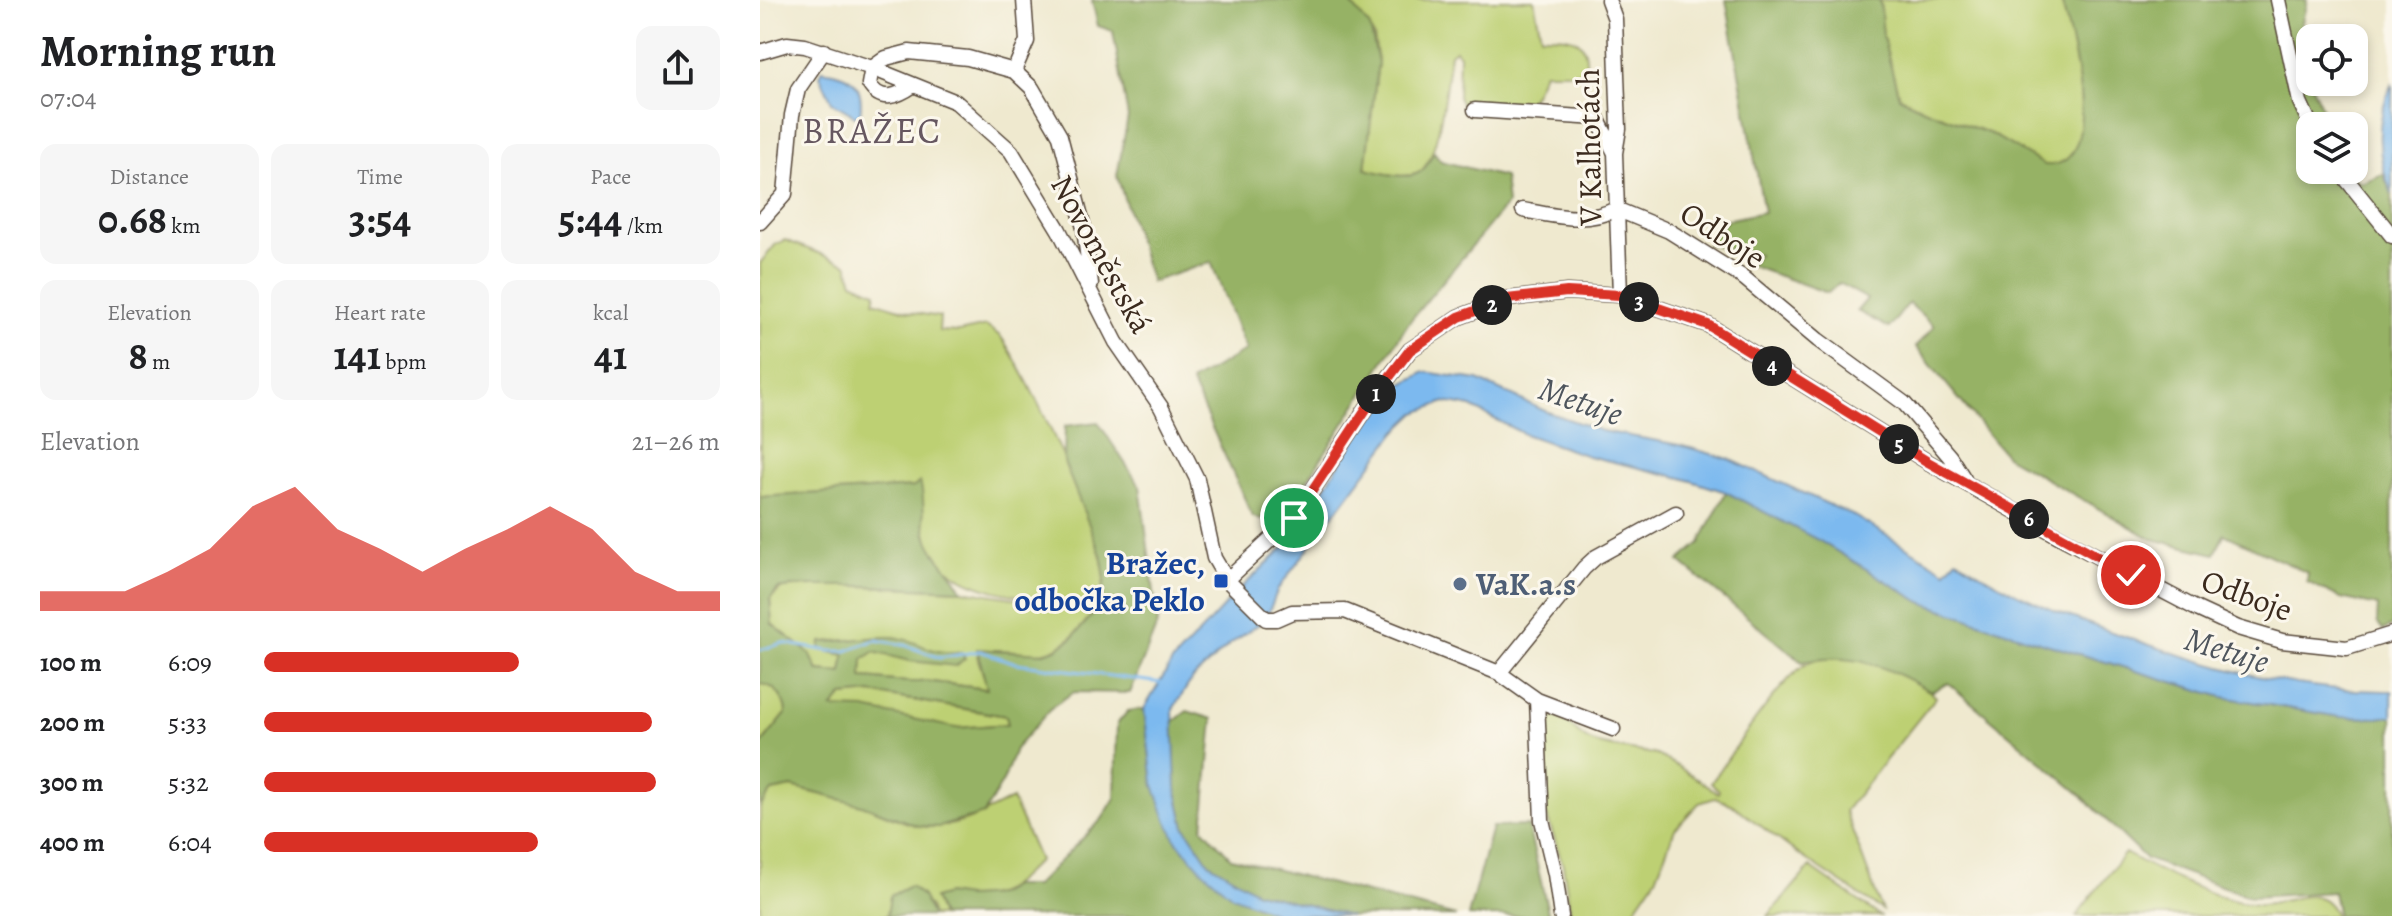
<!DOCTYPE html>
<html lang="en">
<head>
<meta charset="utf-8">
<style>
	:root { --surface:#fff; --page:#f6f6f6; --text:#202124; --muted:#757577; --accent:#d93025 }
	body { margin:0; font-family:Alegreya,serif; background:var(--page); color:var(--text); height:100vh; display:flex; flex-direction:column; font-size:30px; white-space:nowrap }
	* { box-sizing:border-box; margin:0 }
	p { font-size:26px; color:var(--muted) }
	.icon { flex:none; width:44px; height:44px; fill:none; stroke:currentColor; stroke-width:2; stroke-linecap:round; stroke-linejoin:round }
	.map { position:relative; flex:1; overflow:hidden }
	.sheet { display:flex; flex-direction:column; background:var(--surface); width:760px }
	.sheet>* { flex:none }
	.fabs { position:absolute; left:1536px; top:24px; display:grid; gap:16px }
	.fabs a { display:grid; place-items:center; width:72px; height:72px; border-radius:16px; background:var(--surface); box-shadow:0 4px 12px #0003; font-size:40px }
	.pin { position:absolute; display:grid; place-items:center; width:68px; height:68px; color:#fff; margin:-34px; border:4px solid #fff; border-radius:50%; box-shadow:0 2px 8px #0007 }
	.km { position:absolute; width:40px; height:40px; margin:-20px; border-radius:50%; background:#222; color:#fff; font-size:22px; line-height:40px; text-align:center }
	.round { display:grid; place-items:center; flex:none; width:84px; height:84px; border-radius:16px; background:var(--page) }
	.headline { display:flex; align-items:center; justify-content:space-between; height:136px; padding:0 40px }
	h1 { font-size:44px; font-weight:600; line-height:60px }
	.stats { display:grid; grid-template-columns:repeat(3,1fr); gap:12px; height:136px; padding:8px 40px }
	.stats div { display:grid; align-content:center; border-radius:16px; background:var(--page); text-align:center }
	.stats b { font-size:40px; font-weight:600 }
	.stats small { font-size:22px; font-weight:400 }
	.stats p { font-size:22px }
	.chart { height:224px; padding:16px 40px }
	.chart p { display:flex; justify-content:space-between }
	.chart svg { width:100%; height:144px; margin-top:8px; fill:var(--accent); opacity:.7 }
	ul { padding:0 40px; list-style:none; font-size:26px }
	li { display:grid; grid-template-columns:128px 96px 1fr; align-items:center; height:60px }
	li i { height:20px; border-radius:10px; background:var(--accent) }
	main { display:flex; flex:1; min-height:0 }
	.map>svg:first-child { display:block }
	.green { fill:#bdd073; stroke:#7c7d48; stroke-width:2 }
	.forest { fill:#96b265; stroke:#686e42; stroke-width:2; fill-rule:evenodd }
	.water { fill:#7cb9ef; stroke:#5c7286; stroke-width:2 }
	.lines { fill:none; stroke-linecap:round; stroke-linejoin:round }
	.stream { stroke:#7cb9ef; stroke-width:3 }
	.minor-casing { stroke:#564739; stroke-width:17 }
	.minor { stroke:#fff; stroke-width:14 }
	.route-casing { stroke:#fff; stroke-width:16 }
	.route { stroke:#d93025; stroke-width:10 }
	.transit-dot { fill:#1a4fb4; stroke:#fbf7ec; stroke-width:3 }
	.service-dot { fill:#5c6f8a; stroke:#fbf7ec; stroke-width:3 }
	.labels { text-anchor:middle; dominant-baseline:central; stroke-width:6; stroke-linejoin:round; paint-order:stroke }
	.street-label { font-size:32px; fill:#3b2a1e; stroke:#fbf7ec }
	.transit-label { font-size:32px; font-weight:bold; fill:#164399; stroke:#fbf7ec; text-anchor:end }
	.service-label { font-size:32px; font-weight:bold; fill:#4e5e75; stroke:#fbf7ec; text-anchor:start }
	.water-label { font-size:34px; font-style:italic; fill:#4e555d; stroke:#fbf7ec }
	.quarter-label { font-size:36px; letter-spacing:2px; fill:#665760; stroke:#fbf7ec }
</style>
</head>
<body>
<main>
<section class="sheet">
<div class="headline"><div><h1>Morning run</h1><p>07:04</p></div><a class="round"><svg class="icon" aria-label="share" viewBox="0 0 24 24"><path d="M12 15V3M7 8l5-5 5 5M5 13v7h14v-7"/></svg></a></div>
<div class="stats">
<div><p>Distance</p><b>0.68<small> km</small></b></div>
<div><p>Time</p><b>3:54</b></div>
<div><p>Pace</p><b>5:44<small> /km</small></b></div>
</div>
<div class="stats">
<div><p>Elevation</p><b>8<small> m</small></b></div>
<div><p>Heart rate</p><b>141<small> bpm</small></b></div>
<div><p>kcal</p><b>41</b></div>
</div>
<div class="chart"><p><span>Elevation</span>21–26 m</p>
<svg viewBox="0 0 160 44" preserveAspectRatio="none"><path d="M0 44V38L10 38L20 38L30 32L40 25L50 12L60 6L70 19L80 25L90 32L100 25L110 19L120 12L130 19L140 32L150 38L160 38V44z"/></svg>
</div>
<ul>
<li><b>100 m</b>6:09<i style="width:56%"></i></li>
<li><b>200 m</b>5:33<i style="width:85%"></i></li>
<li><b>300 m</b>5:32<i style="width:86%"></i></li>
<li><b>400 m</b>6:04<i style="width:60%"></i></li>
</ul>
</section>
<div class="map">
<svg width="1632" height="916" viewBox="0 0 1632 916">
	<rect width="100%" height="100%" fill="#fbf7ec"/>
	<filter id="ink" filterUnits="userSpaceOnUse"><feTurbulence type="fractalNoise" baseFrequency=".0125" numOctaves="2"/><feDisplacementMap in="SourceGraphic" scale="16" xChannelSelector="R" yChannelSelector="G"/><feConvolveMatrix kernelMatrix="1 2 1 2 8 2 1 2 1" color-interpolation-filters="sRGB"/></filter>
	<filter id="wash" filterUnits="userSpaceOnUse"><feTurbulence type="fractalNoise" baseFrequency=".006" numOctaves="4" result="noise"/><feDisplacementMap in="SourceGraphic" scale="32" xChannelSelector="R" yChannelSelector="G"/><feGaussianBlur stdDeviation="1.8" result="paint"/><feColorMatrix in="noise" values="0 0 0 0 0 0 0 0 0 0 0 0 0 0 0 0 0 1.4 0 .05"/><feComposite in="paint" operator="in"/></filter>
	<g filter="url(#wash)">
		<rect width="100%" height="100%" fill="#efe9cf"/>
		<!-- green -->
		<path class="green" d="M588 0H774L781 36C803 36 828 34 826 64L820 72H784L774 94 761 110 703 107 698 97 699 55 695 50 690 54C686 78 680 166 656 174 641 179 620 172 605 170L618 62 614 36Z
			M1120 0H1301C1309 32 1350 169 1285 165L1231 134 1166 110 1139 97 1123 37Z
			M25 240 87 264 93 282 116 292 114 301 150 312 180 317 179 331 199 332 226 326 240 336C265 367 345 539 344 575 344 589 339 600 326 603 279 599 196 596 172 550 162 530 163 504 160 482L154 487 0 497V263L16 244Z
			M69 585 202 590 335 611C322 625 311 643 292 650 267 660 243 641 217 656L228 689 165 681C154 685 118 678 101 678L103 659 114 652 150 661 201 652 186 654 134 637 61 642V650L85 654 82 673 58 671 50 654 12 624 10 599 22 588Z
			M1077 656C1110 661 1152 671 1176 697L1085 811 1122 910 1041 856 971 804 955 798 939 803 915 829 896 878 870 916H811L803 865 784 807 785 735 791 716C811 718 815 736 832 742 852 749 873 749 893 754 909 758 942 783 958 793L959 790 951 783C975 749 1006 700 1036 672 1047 661 1062 658 1077 656Z
			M0 684C15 684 26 700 26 714L0 746Z
			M111 693 246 716 248 724 196 728 71 709 83 696Z
			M32 787C54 793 77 798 99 804 125 812 148 828 176 827 203 825 229 811 252 799L279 860C255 884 243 899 207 897 194 896 186 894 174 898L181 916H172L169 906H130L127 916H0V807L12 791Z
			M1365 853C1397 871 1463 903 1499 905 1525 906 1561 878 1576 916H1316Z
			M1050 867 1120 916H1008Z"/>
		<!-- forest -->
		<path class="forest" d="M332 0H588L610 27 618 62 605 169C620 172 645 180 658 173 666 170 669 159 674 152L681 161 744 177 747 204 649 322 527 512 500 519 493 517 431 382 486 350 451 262 391 282 357 176 368 117 353 31 338 26Z
			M966 0H1120L1123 37 1139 97 1166 110 1231 134 1285 165C1350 169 1309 31 1301 0H1547L1541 27 1550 82 1570 126H1550V170H1588L1591 177 1601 183 1623 174 1632 194V626L1623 630 1617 622 1618 606 1581 598 1547 582 1548 573 1464 534 1455 554 1392 539 1246 456 1156 347 1174 326 1149 303 1129 328 1097 311 1107 299 1079 283 1068 293 991 266 998 254 947 244 966 220 1004 212Z
			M338 422 380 486 398 622 370 693 314 692 293 706 255 749 244 779 224 814 178 827 158 826 102 805 32 787 12 791 0 807V746L26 714C26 700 15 684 0 684V497L154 487 160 482C166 500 161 519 167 538 175 559 192 570 202 590L107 586H38L18 589 10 599 12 624 50 654 58 671 82 673 85 655 60 650 61 642C84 642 109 636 132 637 159 639 169 656 201 652L205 658 196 666 150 661 114 652 103 659 102 678C117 678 155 685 165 681L227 689 217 649 284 653 296 649 311 639 335 612 343 593 345 577 341 555 304 462 305 426ZM111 693 246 716 248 724 196 728 105 709 72 708 83 696Z
			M966 492 1053 537 1161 602 1269 639 1463 697 1580 717 1617 718 1632 716V916H1578L1573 892 1491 897 1386 859 1319 793 1188 683 1171 692C1127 666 1094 652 1042 662L919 561 940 543Z
			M384 709 393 783 417 842 518 914 528 916H181L174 898 187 894 206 897 237 895 253 886H275L342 819 355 798 357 724 368 711Z
			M427 711 453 719 443 828 471 858 696 916H590L497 892 449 863 425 827 416 789 413 722Z
			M768 826 789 916H708L732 827Z
			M150 886 162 896 172 916H127L130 896Z"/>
		<!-- water -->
		<path class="water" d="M62 70C91 74 105 83 100 115L95 116 72 102 60 76Z
			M1632 83V194C1616 158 1615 119 1632 83Z
			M665 372 718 380 785 411 842 431 920 445 969 459 1094 516 1186 571 1197 559C1252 596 1312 619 1375 640 1462 670 1539 692 1632 691V716L1617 718 1580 717 1463 697 1269 639 1161 602 1060 541 966 492 922 478 828 456 764 434 711 407 685 402 656 413 636 432 518 589 506 619 469 645 432 679 413 709 416 788 425 827 449 863 497 892 590 916 518 914 472 896 443 871 417 842 406 819 393 783 384 709 412 662 481 588 533 539 612 411 639 386Z"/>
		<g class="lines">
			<!-- stream -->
			<path class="stream" d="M0 650 23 643 69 651H86L116 640 145 645 180 658 220 651 256 663 402 683"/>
		</g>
	</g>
	<g filter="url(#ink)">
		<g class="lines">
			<!-- minor casing -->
			<g class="minor-casing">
				<path id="minor" d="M848 0 855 19 859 129 855 153 860 295
					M1518 0 1540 102 1551 126
					M0 52 27 44 45 46 112 68 196 102 251 151 299 230 356 342 401 407 437 479 454 558 467 580 506 619H516L532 612 585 611 739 673 777 700 782 820 795 874 801 916
					M112 68 126 58 149 52 208 58 254 71 272 88 300 136 324 228 331 284
					M112 68 109 84C121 104 138 96 154 85
					M254 71 267 41 264 0
					M715 110 837 118 855 153
					M1579 170 1632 236
					M763 210C795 216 826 224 856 209L909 231 984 278 1058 340 1144 403 1190 457 1204 479
					M0 222 25 194 32 115 38 89 64 51
					M467 580 534 518 614 397 650 350 699 317 747 299 807 292 860 295 948 325 1168 462 1306 540 1437 609 1478 628 1522 641 1587 648 1632 634
					M739 673 824 568 836 557 916 513
					M777 700 853 729"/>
			</g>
			<!-- minor -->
			<use href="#minor" class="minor"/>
		</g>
	</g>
	<g class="lines" filter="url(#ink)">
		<!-- route casing -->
		<g class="route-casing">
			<path id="route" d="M534 518 614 397 650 350 699 317 747 299 807 292 860 295 948 325 1168 462 1371 575"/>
		</g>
		<!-- route -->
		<use href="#route" class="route"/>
	</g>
	<!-- markers -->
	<rect class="transit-dot" x="453" y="573" width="16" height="16" rx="4"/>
	<circle class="service-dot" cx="700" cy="584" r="8"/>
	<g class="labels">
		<!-- street labels -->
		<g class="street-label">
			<text transform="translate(829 147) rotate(-91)">V Kalhotách</text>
			<text transform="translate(963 235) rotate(33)">Odboje</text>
			<text transform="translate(342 254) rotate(61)">Novoměstská</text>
			<text transform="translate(1487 595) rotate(20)">Odboje</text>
		</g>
		<!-- transit labels -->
		<g class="transit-label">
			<text x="445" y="563">Bražec,<tspan x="445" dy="37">odbočka Peklo</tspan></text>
		</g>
		<!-- service labels -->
		<g class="service-label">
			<text x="716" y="584">VaK.a.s</text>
		</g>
		<!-- water labels -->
		<g class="water-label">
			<text transform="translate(821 401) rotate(19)">Metuje</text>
			<text transform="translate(1467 650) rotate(17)">Metuje</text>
		</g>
		<!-- quarter labels -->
		<g class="quarter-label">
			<text x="112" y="130">BRAŽEC</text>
		</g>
	</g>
</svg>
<div class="fabs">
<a><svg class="icon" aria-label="locate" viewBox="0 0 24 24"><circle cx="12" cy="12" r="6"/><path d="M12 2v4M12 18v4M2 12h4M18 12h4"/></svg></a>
<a><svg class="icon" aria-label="layers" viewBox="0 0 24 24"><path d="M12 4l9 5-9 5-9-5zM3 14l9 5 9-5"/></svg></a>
</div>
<div class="pin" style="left:534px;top:518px;background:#1e9e55"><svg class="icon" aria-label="arrive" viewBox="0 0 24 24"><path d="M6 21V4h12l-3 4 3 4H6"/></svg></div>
<div class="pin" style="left:1371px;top:575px;background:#d93025"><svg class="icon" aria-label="check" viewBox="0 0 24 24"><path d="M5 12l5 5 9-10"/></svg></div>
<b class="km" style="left:616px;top:394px">1</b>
<b class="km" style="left:732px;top:305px">2</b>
<b class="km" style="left:879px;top:302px">3</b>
<b class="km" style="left:1012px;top:366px">4</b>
<b class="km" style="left:1139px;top:444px">5</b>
<b class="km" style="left:1269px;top:519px">6</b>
</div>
</main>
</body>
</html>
